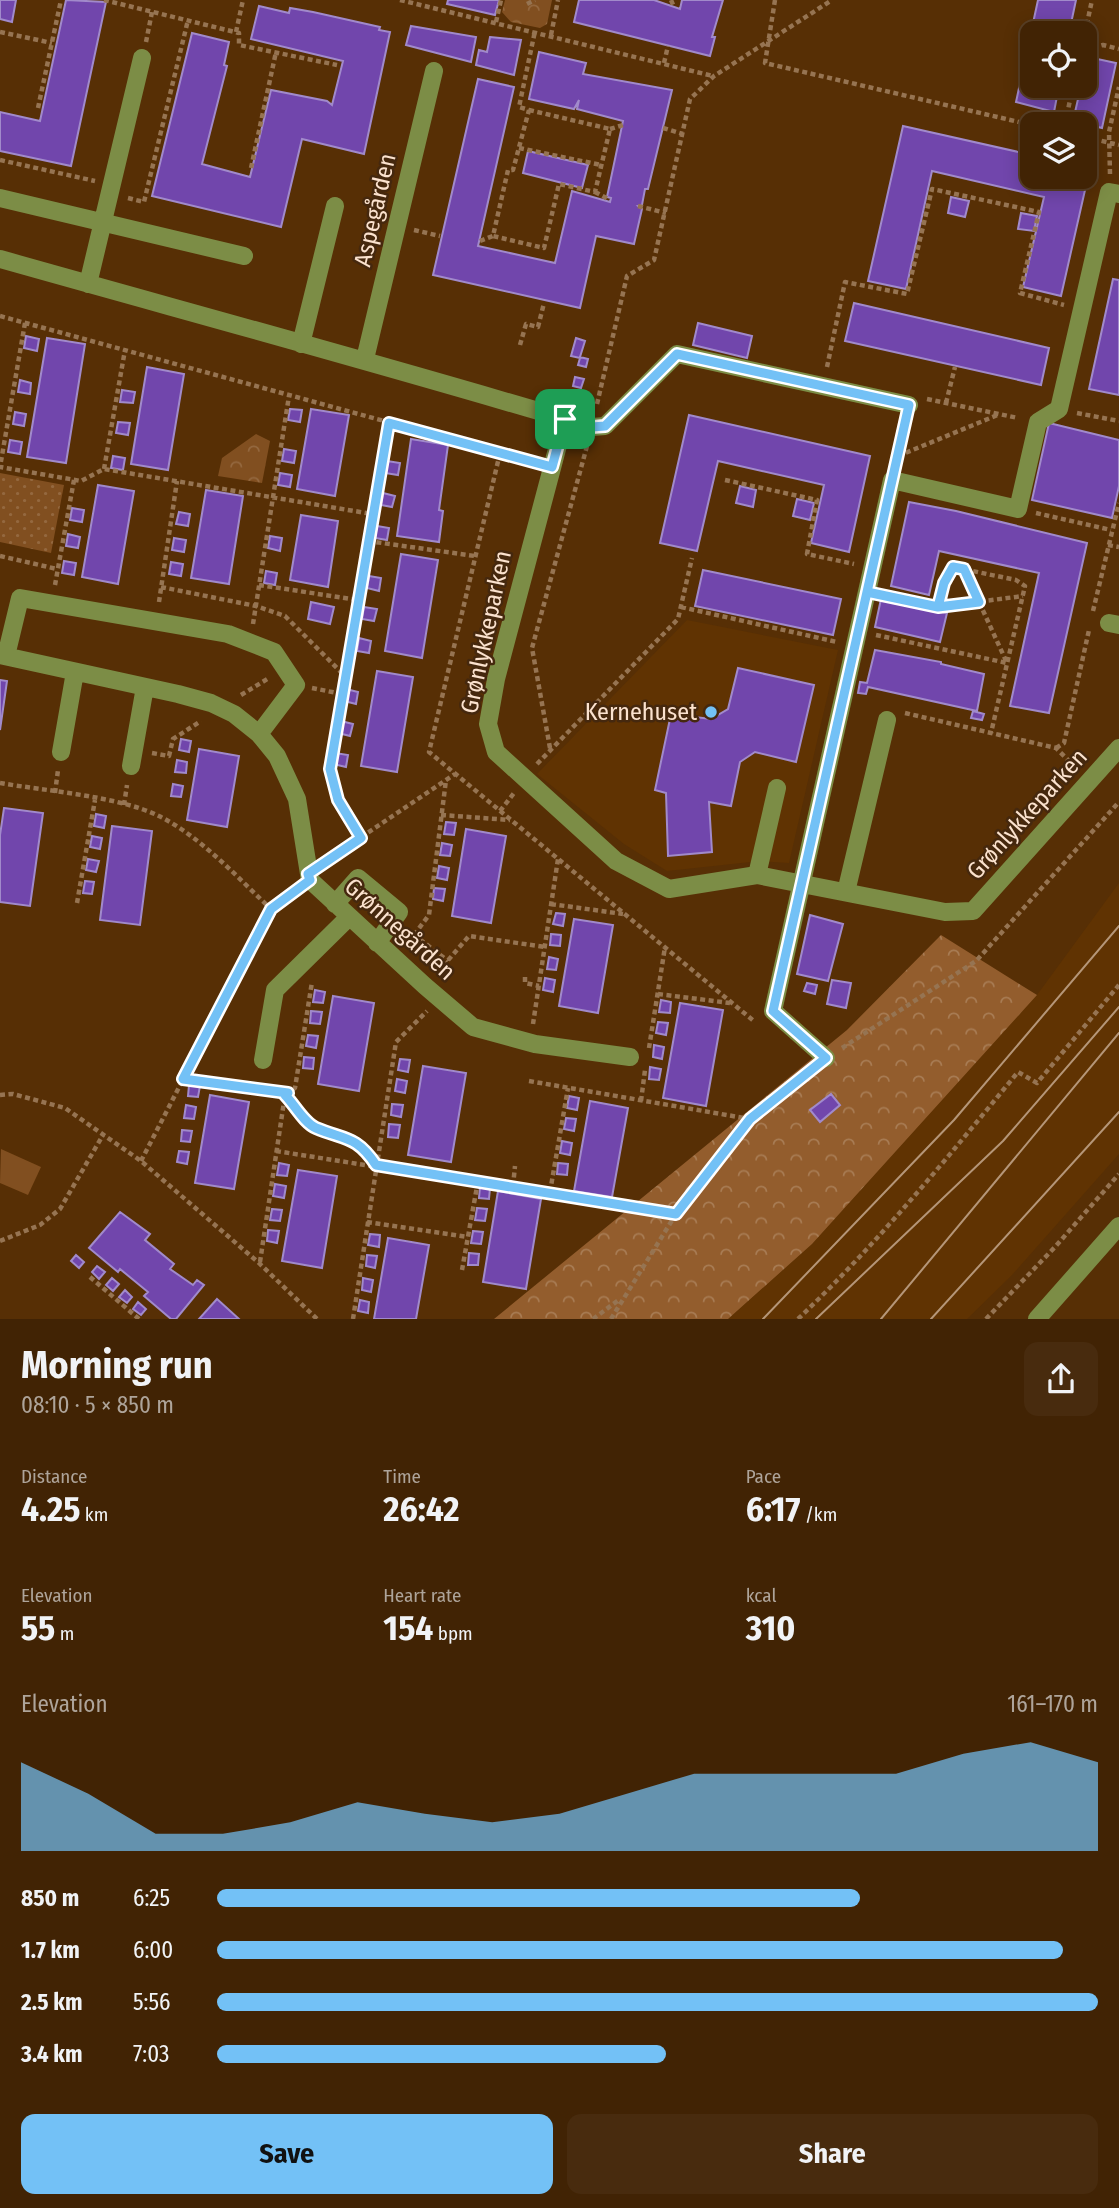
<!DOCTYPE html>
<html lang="en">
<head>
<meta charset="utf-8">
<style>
	:root { --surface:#412304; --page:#482b0e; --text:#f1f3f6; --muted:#aea49a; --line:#5a4026; --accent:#73c1f6 }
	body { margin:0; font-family:"Fira Sans Condensed",sans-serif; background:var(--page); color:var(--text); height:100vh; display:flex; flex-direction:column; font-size:26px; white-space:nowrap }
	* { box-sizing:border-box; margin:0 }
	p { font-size:23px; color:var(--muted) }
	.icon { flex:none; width:38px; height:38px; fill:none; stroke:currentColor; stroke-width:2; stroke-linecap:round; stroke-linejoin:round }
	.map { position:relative; height:1319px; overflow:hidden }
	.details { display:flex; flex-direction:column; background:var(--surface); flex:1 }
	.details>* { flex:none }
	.fabs { position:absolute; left:1020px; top:21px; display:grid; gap:14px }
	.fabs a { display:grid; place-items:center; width:77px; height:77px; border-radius:14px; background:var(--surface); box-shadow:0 4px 18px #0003,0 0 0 2px var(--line); font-size:35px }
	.pin { position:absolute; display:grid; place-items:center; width:60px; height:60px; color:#fff; margin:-30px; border-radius:14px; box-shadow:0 4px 10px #0006 }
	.round { display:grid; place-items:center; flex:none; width:74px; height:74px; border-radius:14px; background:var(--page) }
	.headline { display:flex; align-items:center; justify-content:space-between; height:119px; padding:0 21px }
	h1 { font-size:38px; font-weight:700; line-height:52px }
	.stats { display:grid; grid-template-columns:repeat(3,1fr); gap:10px; height:119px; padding:7px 21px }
	.stats div { display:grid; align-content:center }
	.stats b { font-size:35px; font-weight:700 }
	.stats small { font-size:19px; font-weight:400 }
	.stats p { font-size:19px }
	.chart { height:196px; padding:14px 21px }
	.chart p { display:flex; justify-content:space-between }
	.chart svg { width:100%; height:126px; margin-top:7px; fill:var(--accent); opacity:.7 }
	.cta { display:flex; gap:14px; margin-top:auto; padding:14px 21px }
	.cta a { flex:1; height:80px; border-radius:14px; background:var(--accent); color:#111; font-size:28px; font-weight:700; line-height:80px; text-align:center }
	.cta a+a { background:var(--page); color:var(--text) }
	ul { padding:0 21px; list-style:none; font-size:23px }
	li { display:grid; grid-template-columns:112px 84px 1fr; align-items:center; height:52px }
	li i { height:18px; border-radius:9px; background:var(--accent) }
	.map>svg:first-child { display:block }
	.built { fill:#603302 }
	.grass { fill:url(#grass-dots) }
	.forest { fill:url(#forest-crowns) }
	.park { fill:url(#park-crowns) }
	.pitch { fill:#814f20 }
	.building { fill:#7146ac; stroke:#a18acb; stroke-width:2 }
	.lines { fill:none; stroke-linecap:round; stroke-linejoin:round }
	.path { stroke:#967452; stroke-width:4.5; stroke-dasharray:5 3.5; stroke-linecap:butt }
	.minor { stroke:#7c8d46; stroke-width:18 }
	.tram { stroke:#b59678; stroke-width:2 }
	.route-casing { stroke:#fff; stroke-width:14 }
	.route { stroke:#73c1f6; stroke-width:9 }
	.poi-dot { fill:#73c1f6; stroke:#45280e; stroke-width:2.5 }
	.labels { text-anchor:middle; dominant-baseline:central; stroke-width:5; stroke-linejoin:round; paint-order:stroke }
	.street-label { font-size:24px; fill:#fbe2ce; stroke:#45280e }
	.poi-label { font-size:24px; fill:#fbe2ce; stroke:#45280e; text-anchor:end }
</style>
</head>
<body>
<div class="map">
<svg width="1119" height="1319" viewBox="0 0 1119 1319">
	<defs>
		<pattern id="grass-dots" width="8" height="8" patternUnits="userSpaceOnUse" patternTransform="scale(1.75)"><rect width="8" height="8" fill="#814f20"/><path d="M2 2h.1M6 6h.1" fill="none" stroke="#94683f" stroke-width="1.8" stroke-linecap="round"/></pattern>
		<pattern id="forest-crowns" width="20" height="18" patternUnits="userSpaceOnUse" patternTransform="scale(1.75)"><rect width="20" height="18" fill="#935d2d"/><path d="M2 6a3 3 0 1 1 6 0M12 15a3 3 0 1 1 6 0" fill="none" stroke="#a87c54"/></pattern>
		<pattern id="park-crowns" width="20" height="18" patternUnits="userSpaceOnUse" patternTransform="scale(1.75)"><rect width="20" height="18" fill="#814f20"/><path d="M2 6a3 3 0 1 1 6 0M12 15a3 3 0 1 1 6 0" fill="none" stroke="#94683f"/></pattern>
	</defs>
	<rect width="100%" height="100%" fill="#572f05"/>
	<!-- built -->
	<path class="built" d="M687 620 838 650 789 863 760 861 667 871 624 844 537 774Z
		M1119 883V1154L1012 1275 967 1319H728L812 1244 1037 995Z"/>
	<!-- grass -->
	<path class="grass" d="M0 473 64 485 51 553 0 542Z"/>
	<!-- forest -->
	<path class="forest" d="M941 935 1037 995 812 1244 728 1319H494L847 1030Z"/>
	<!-- park -->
	<path class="park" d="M505 0H552L547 24 540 28 511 22 502 12Z
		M256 434 270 441 262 483 218 476 222 458Z"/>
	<!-- pitch -->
	<path class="pitch" d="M1 1149 41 1167 28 1195 0 1183Z"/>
	<!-- building -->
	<path class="building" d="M0 0H16L12 22 0 19Z
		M66 0 106 2 71 166 0 151V112L40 121Z
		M448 0H499L495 15 447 4Z
		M579 0H654L680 9 682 0H723L712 37H715L710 56 574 22Z
		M1038 0H1076L1069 33H1032V86H1059L1054 112 1016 102Z
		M259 6 289 13 290 8 313 12 380 27 379 30 390 32 364 154 302 139 281 227 152 196 192 33 229 42 224 65 227 66 202 164 250 177 271 90 327 101 332 105 343 61 251 39Z
		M411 26 476 37 471 62 406 45Z
		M490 37 521 40 514 75 476 65 479 50 487 52Z
		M539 52 586 63 583 74 672 90 648 189H645L642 205 638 206 642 209 634 244 596 236 580 308 433 275 478 79 514 87 478 246 555 263 572 191 610 202 611 198 607 197 623 121 577 109 579 100 574 109 529 99Z
		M1088 57 1116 63 1102 128 1073 121 1081 86H1085Z
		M903 126 1032 155V177H1085V167L1090 168 1061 296 1023 287 1044 197 932 171 906 289 868 281Z
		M528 151 588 165 582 188 523 173Z
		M951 197 969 201 965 217 948 213Z
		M1021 213 1037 216 1034 231 1018 229Z
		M1113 279 1119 280V395L1089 389Z
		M854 303 1049 348 1041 385 845 341Z
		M698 323 752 336 747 358 693 345Z
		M26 336 39 339 37 351 24 348Z
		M47 338 85 344 66 463 27 457Z
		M576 338 585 341 580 357 588 359 586 367 578 365 580 358 571 356Z
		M147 367 184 374 168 470 131 464Z
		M575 377 584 379 581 388 573 386Z
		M20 380 31 383 30 394 18 392Z
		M122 390 135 392 133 403 120 402Z
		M290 409 302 410 300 422 288 420Z
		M311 409 349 415 335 496 297 489Z
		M15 412 26 414 24 426 13 424Z
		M689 415 870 456 849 552 811 543 824 485 718 461 697 551 660 543Z
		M118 422 130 423 128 435 116 433Z
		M1049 423 1119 440V486L1112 518 1032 500Z
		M411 439 448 445 439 510 443 511 439 542 397 536Z
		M10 440 22 442 20 454 8 452Z
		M284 449 296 451 294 463 282 461Z
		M113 456 125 458 123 470 111 468Z
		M387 461 400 463 398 475 385 473Z
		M280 473 292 475 290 487 278 485Z
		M98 485 134 491 118 584 82 577Z
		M740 486 756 490 753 507 736 503Z
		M206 490 243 496 229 584 191 578Z
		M383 493 395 496 392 507 381 505Z
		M797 499 814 503 810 520 793 516Z
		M909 502 956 511 1087 543 1049 713 1010 706 1039 573 939 551 929 595 891 586Z
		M72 508 84 510 82 522 70 520Z
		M179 512 190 514 188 526 176 524Z
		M301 515 338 521 328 587 290 580Z
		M377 526 389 528 387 540 375 538Z
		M68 534 80 537 78 548 66 546Z
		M270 536 282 538 280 551 268 548Z
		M174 538 186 540 184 552 172 550Z
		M401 554 438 560 422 658 385 651Z
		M64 561 76 563 74 575 62 573Z
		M171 562 183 564 181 576 169 574Z
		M703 570 841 599 833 635 695 606Z
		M266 571 277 573 275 585 264 583Z
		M369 576 381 578 379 591 367 588Z
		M881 599 947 613 940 642 875 627Z
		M311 602 334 607 330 624 308 619Z
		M364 607 377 609 374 621 362 619Z
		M359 638 371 641 369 653 357 651Z
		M875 650 941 662V664L984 674 977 711 868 687 866 694 858 693 860 682 867 683Z
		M738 668 814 685 796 762 755 752 740 762 731 806 709 802 712 852 668 856 666 793 655 790 671 714 711 719 728 709Z
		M377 671 413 677 397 772 361 766Z
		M0 680 7 681 0 730Z
		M346 689 358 692 356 704 344 701Z
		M973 711 984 714 982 720 971 718Z
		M341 721 353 724 350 736 338 733Z
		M181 739 191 741 189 752 179 750Z
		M199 749 239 756 227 827 187 820Z
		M335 753 348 755 346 767 333 764Z
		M177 760 187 762 186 773 175 772Z
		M173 784 183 786 181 797 171 796Z
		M4 808 43 813 30 906 0 902V835Z
		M96 814 106 816 104 828 94 826Z
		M446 822 456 823 454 835 444 834Z
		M112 826 152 831 140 925 100 920Z
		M466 829 506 836 491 923 452 916Z
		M92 836 102 838 100 849 90 847Z
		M442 843 452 845 450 856 440 855Z
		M88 859 99 861 96 872 86 870Z
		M439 866 449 868 447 880 437 878Z
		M85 881 94 882 92 894 83 893Z
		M434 888 445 889 443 901 433 899Z
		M556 913 565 914 563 926 553 924Z
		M810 915 843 924 828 981 797 974Z
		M574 919 613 925 598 1013 559 1006Z
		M551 934 561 935 560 946 550 945Z
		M549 957 558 959 556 970 547 969Z
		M545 978 555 980 553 992 543 990Z
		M832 980 851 983 846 1008 827 1004Z
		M807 983 817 985 815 994 804 991Z
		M315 990 325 992 323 1003 313 1002Z
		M333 996 374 1003 359 1091 318 1084Z
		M661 1000 671 1002 670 1013 659 1012Z
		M680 1003 723 1010 706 1106 663 1098Z
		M311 1011 322 1012 320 1024 310 1023Z
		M658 1022 668 1023 666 1035 656 1033Z
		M308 1035 318 1036 316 1048 306 1046Z
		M654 1045 664 1047 662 1059 653 1057Z
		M304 1057 314 1058 313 1069 303 1068Z
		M400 1059 410 1060 408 1072 398 1070Z
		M423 1066 466 1073 451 1162 408 1155Z
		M650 1067 661 1069 659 1080 649 1079Z
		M397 1079 407 1081 405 1093 395 1091Z
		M189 1085 200 1086 198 1097 188 1096Z
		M831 1094 840 1105 820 1122 810 1110Z
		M210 1095 249 1102 234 1189 195 1183Z
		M569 1096 579 1098 577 1110 567 1108Z
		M590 1101 628 1108 612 1197 574 1191Z
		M392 1104 403 1105 401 1117 391 1115Z
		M186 1105 196 1107 194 1119 184 1118Z
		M566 1118 576 1119 574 1131 564 1129Z
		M389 1124 400 1125 398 1138 388 1137Z
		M182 1130 192 1131 190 1142 181 1141Z
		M562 1141 572 1143 570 1155 560 1153Z
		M179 1151 189 1152 187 1164 177 1162Z
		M279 1163 289 1165 287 1176 277 1175Z
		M558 1163 568 1164 567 1175 557 1174Z
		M298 1170 337 1176 322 1268 282 1261Z
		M275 1184 286 1186 284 1198 273 1196Z
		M480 1187 490 1188 489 1199 479 1198Z
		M498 1191 541 1199 526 1289 483 1282Z
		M477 1208 487 1209 485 1221 475 1220Z
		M272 1209 282 1210 280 1221 270 1220Z
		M120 1212 150 1234 145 1240 174 1264 170 1269 193 1285 197 1280 204 1285 176 1319H171L144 1296 148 1292 120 1269 118 1272 89 1248Z
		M268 1230 279 1231 277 1243 267 1241Z
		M473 1231 483 1232 481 1244 471 1243Z
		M370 1234 380 1235 379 1247 368 1245Z
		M388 1238 429 1245 416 1319H374Z
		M469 1253 479 1254 478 1265H468Z
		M76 1255 84 1262 79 1268 71 1261Z
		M367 1255 377 1256 375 1268 366 1266Z
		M97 1266 105 1272 99 1279 92 1272Z
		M112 1278 119 1284 113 1291 106 1285Z
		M363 1278 373 1280 371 1292 362 1290Z
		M125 1290 132 1297 127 1303 119 1297Z
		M217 1299 239 1319H199Z
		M360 1300 369 1302 368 1313 358 1311Z
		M138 1302 146 1309 141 1315 133 1309Z"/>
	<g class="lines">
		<!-- path -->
		<path class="path" d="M104 0 239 33V45L337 65
			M400 0 713 76
			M671 0 674 7
			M775 0 765 63 1032 125
			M527 4 535 0
			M496 22 501 0
			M0 32 52 43
			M236 32 243 0
			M1085 33 1092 0
			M551 35 558 0
			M146 42 152 12
			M1085 50 1103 45 1119 49
			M664 63 668 46
			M38 108 61 0
			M529 110 610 129 595 192 559 184 544 248 493 236 508 170H513L529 110 519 107 535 31
			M1065 124 1073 86
			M663 128 683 134
			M610 129 623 125
			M1085 137 1119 145
			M519 148 601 165
			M0 160 95 181
			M251 168 276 52
			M1110 174 1109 132 1119 87
			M595 192 610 200
			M128 198 144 202 188 20
			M638 206 666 213
			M414 230 440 236
			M480 241 493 236
			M0 316 534 462
			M25 323 0 467 81 481 104 469 372 514
			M520 345 526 324 538 327 544 303
			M827 367 845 282 907 294 932 189 1039 212 1020 293 1064 305
			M927 399 1018 418
			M946 403 955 367
			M597 404 627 276 654 260 690 99 714 76 832 0
			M1077 413 1119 421
			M500 453 429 752 755 1022
			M898 456 1000 414
			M896 462 905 423
			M104 469 125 350
			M725 480 817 500 807 554 854 564
			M1036 513 1111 530
			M368 541 475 556
			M1108 545 1119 547
			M0 556 57 569
			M55 585 74 480
			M259 585 358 600
			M161 587 256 606 285 616 345 676
			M884 595 938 607 944 583 953 567 1016 580 1025 586 991 733
			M159 602 177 481
			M681 607 837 642
			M938 607 1023 596
			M1093 611 1119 503
			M253 624 289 396
			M876 635 1007 663 964 569
			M312 688 342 694
			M241 695 269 678
			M905 713 1056 748 1076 768
			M550 748 532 648 587 446
			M1056 748 1064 743 1089 630
			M152 753 169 756 173 739 201 721
			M537 764 678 619 692 558
			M0 783C46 791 118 796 159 816 201 837 237 877 271 909
			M55 793 58 770
			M124 805 127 785
			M500 811 514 793
			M441 815 510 820
			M361 838 338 800 330 769 389 423
			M326 861 455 774
			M77 903 95 800
			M551 904 623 914
			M413 934 448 961
			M414 935 429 915 446 780
			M437 973 469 936 545 947
			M525 977V983L539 986
			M658 994 730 1003
			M533 1024 558 859
			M649 1048 665 947
			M842 1048 976 961 1119 802
			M183 1079 286 1093
			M529 1081 750 1119
			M0 1095 13 1094 65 1108 141 1161 259 1263 317 1319
			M286 1095 313 1127 348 1137 368 1153 376 1164
			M641 1101 645 1070
			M276 1151 676 1214
			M141 1161 271 909 296 891
			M513 1186 515 1166
			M550 1192 568 1088
			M367 1222 468 1237
			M0 1241 40 1225 60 1209 103 1135
			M260 1262 285 1095 295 1088 312 982
			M462 1270 478 1181
			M90 1277 139 1319
			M353 1319 396 1042 427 1011
			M593 1319 620 1299
			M611 1319 676 1214 750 1119 812 1069
			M798 1319C878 1243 948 1157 1018 1072L1037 1083 1119 985
			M986 1319 1055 1247 1119 1174"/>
		<!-- minor -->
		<path class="minor" d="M0 198 244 256
			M0 259C188 312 377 363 565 419L496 679 488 724 496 752 616 861 669 889 757 875 945 912 973 911 1119 748
			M88 284 142 58
			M301 344 335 206
			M365 359 434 71
			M565 419 592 427 605 426 677 354 909 405
			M1109 623 1119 625
			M0 655 178 694 211 703 234 714 259 734 277 756 297 799 310 880 425 986 473 1027 535 1044 630 1057
			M6 656 20 598 228 634 274 652 296 685 259 734
			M61 752 75 672
			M131 766 145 687
			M757 875 777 788
			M846 892 887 720
			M335 904 358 878 399 912 377 943
			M826 1058 773 1011 892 480 1018 509 1038 422 1059 409 1109 192 1119 194
			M263 1060 275 990 349 917
			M1037 1319 1119 1226"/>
		<!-- tram -->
		<path class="tram" d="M763 1319 954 1120 1119 926
			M816 1319 1003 1141 1119 1007
			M881 1319 1119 1033
			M931 1319 1119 1112"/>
	</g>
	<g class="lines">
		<!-- route casing -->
		<g class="route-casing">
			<path id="route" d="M565 419 552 467 389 423 330 769 338 800 361 838 308 874 310 880 271 909 183 1079 288 1093 285 1095C294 1104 304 1123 316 1128 344 1140 356 1135 376 1165L676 1214 750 1119 826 1058 773 1011 867 592 938 607 979 602 964 569 953 567 944 583 938 607 867 592 909 405 677 354 605 426 592 427 565 419"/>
		</g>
		<!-- route -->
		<use href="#route" class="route"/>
	</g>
	<!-- markers -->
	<circle class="poi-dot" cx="711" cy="712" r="7"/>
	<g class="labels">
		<!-- street labels -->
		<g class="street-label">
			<text transform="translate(375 210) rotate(-77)">Aspegården</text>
			<text transform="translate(486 632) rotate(-78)">Grønlykkeparken</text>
			<text transform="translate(1027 814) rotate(-48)">Grønlykkeparken</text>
			<text transform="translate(400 929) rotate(42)">Grønnegården</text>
		</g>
		<!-- poi labels -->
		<g class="poi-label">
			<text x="697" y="712">Kernehuset</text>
		</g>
	</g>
</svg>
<div class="fabs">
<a><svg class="icon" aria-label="locate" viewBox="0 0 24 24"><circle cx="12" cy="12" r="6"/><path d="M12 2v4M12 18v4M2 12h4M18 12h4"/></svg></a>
<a><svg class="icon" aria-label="layers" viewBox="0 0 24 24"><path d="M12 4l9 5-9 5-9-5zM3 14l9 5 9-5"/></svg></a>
</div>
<div class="pin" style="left:565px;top:419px;background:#1e9e55"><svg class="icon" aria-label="arrive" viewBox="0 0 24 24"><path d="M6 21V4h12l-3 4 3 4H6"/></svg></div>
</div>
<section class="details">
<div class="headline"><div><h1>Morning run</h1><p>08:10 · 5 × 850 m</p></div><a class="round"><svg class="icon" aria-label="share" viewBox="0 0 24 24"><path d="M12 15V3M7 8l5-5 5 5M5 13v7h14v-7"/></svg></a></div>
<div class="stats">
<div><p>Distance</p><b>4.25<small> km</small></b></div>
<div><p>Time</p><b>26:42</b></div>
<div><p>Pace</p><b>6:17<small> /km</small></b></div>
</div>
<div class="stats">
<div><p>Elevation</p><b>55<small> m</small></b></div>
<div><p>Heart rate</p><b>154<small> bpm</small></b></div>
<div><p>kcal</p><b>310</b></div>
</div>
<div class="chart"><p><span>Elevation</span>161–170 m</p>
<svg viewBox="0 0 160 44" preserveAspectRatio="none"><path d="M0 44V13L10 24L20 38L30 38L40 34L50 27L60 31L70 34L80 31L90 24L100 17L110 17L120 17L130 17L140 10L150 6L160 13V44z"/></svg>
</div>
<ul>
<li><b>850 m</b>6:25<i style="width:73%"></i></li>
<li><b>1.7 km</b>6:00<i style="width:96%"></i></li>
<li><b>2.5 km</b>5:56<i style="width:100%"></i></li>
<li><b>3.4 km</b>7:03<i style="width:51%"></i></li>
</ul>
<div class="cta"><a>Save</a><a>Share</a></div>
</section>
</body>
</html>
